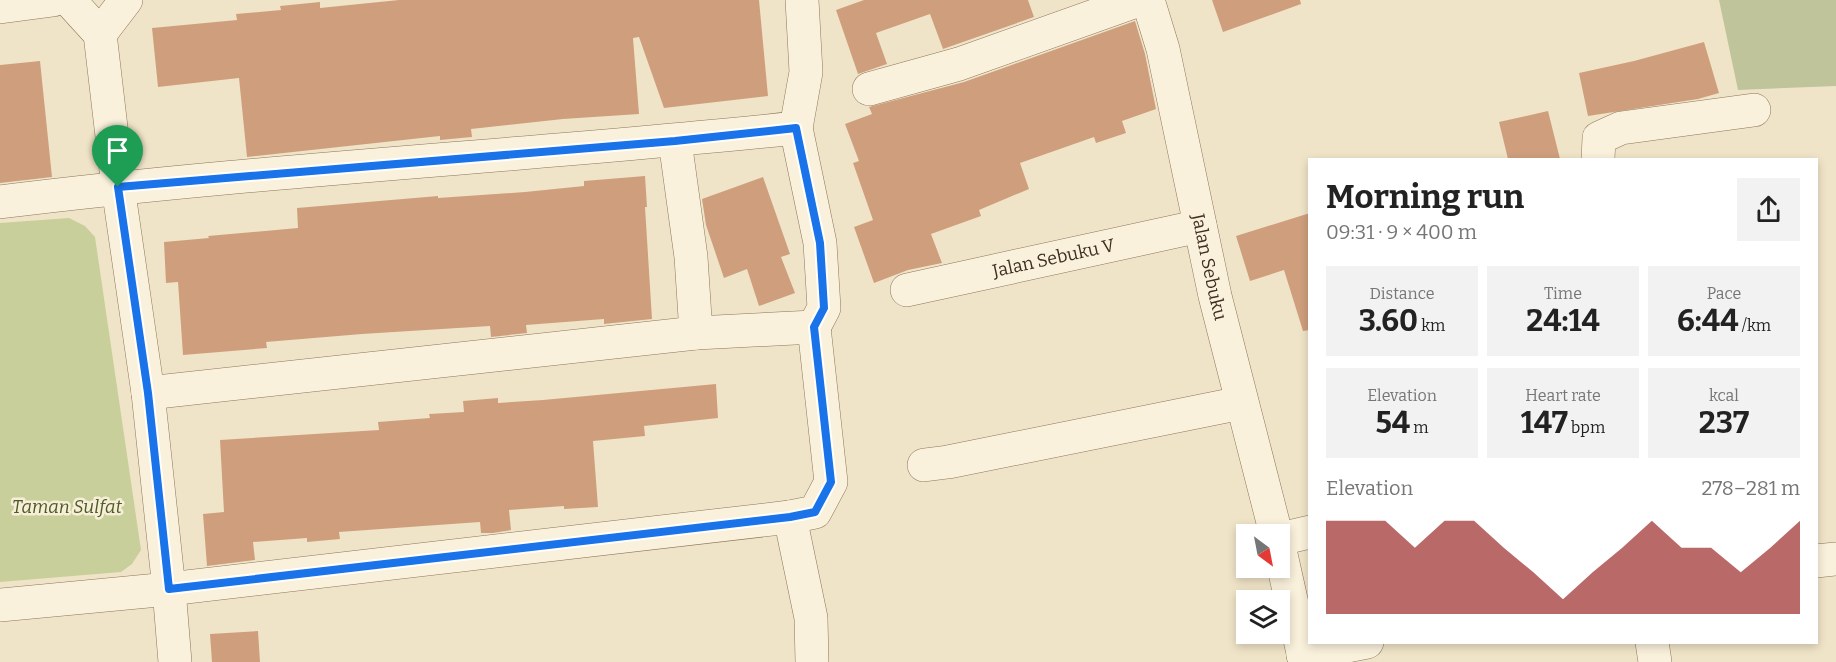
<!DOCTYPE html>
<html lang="en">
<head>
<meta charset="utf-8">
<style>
	:root { --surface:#fff; --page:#f2f2f2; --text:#222; --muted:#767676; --accent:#9e2a2b }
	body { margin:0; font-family:Bitter,serif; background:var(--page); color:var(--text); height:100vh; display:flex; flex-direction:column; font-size:22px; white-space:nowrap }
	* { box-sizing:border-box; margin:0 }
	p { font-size:20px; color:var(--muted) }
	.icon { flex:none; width:33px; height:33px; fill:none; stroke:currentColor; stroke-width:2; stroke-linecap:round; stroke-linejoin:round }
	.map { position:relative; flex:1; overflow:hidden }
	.panel { position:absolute; left:1308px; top:158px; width:510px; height:486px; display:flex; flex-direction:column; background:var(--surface); border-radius:0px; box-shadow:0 3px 9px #0003 }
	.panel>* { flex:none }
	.needle { width:39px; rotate:148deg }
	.tools { position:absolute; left:1236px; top:524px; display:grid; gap:12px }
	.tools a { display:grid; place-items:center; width:54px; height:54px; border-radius:0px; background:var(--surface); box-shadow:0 3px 9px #0003; font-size:30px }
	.pin { position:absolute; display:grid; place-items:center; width:51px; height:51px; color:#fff; margin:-62px -26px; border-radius:50% 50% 50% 0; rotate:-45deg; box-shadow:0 0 6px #0007 }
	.pin .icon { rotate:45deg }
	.round { display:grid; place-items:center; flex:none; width:63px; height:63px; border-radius:0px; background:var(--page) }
	.summary { display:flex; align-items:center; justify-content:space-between; height:102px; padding:0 18px }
	h1 { font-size:33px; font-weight:700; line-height:45px }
	.figures { display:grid; grid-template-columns:repeat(3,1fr); gap:9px; height:102px; padding:6px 18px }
	.figures div { display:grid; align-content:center; border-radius:0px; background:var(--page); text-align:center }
	.figures b { font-size:30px; font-weight:700 }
	.figures small { font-size:16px; font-weight:400 }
	.figures p { font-size:16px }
	.chart { height:168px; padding:12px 18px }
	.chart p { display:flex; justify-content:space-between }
	.chart svg { width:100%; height:108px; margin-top:6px; fill:var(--accent); opacity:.7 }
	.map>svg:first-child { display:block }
	.green { fill:#c9cf9b }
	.cemetery { fill:#bfc49a }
	.building { fill:#cf9f7d }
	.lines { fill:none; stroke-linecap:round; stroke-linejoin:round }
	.street-casing { stroke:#8d765c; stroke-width:34 }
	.street { stroke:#faf1dc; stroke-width:33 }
	.route-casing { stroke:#fff; stroke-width:12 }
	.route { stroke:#1a73e8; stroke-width:8 }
	.labels { text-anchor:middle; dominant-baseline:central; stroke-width:5; stroke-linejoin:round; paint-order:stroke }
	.street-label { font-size:18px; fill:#3d2e20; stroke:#f7eed8 }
	.park-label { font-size:18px; font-style:italic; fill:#4d5a26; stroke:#f7eed8 }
</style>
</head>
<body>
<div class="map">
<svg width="1836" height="662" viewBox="0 0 1836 662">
	<rect width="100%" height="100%" fill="#f0e4c8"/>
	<!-- green -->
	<path class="green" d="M69 218 85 226 95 237 141 550 132 564 121 572 0 582V223Z"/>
	<!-- cemetery -->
	<path class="cemetery" d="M1719 0H1836V86L1738 90Z"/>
	<!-- building -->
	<path class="building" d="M399 0H759L768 96 664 108 639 37 633 38 639 114 563 119 471 129 472 137 440 140V136L247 157 239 78 158 87 152 28 237 20 236 14 281 10 280 6 320 2V8Z
		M864 0H1028L1034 17 943 49 930 14 876 33 887 64 858 74 836 10Z
		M1212 0H1300L1301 4 1223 32Z
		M1135 21 1145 54 1156 109 1122 121 1126 133 1096 143 1094 137 1020 163 1029 189 979 210 981 216 931 234 942 263 908 270 874 283 854 227 873 220 853 163 859 161 845 124 872 114 869 107 964 82Z
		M1704 42 1719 93 1698 99 1588 116 1579 73 1634 61Z
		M40 61 52 177 0 183V65Z
		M1548 111 1560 159H1508L1499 122Z
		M645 176 647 207H645L652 319 604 324V319L526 325 527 333 491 337 490 326 362 334 266 342 267 348 183 355 178 282 166 283 164 242 209 238 208 236 298 228 297 208 438 196V198L525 192 584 186V181Z
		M763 177 790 254 781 257 795 293 759 306 747 269 724 278 706 225 702 199Z
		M1310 213V330L1303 331 1284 270 1250 281 1236 236Z
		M716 384 718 418 644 426 645 436 593 441 598 507 564 509V506L509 510 511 530 493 533H481L480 522 339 532 340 539 307 542V538L253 542 255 560 207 566 203 514 224 512 220 440 379 430 378 422 430 418 429 414 464 412 463 401 498 398V403L543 400Z
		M258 631 260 662H212L210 634Z"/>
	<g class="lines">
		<!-- street casing -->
		<g class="street-casing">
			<g id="street">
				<path d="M69 0 100 34 118 187 148 393 169 589 175 662"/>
				<path id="s1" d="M1148 0 1163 49 1215 296 1276 534"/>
				<path d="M0 7 53 0"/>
				<path d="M100 34 126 0"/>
				<path d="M869 89 959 64 1139 0"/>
				<path d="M675 141 691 257 696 333"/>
				<path d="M1598 159 1599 138 1621 128 1754 110"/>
				<path d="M0 202C264 169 531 156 796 128L806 72 802 0"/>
				<path id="s2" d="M907 290 1200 226"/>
				<path d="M148 393 696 333 814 327 824 308 820 243 796 128"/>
				<path d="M924 465 948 462 1241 403"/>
				<path d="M790 517 815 512 831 482 814 327"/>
				<path d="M1280 539 1310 532"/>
				<path d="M1280 550 1305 662"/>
				<path d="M1816 561 1836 559"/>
				<path d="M0 605 169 589 790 517 811 618 812 662"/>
				<path d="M1652 642 1655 662"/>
				<path d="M1303 655 1367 642"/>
			</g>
		</g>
		<!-- street -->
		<use href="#street" class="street"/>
	</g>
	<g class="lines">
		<!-- route casing -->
		<g class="route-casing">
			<path id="route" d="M796 128 820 243 824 308 814 327 831 482 815 512 790 517 169 589 148 393 118 187 675 141Z"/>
		</g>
		<!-- route -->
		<use href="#route" class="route"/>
	</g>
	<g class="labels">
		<!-- street labels -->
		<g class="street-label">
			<text stroke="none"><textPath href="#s2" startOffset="150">Jalan Sebuku V</textPath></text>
			<text stroke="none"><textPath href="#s1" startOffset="274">Jalan Sebuku</textPath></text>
		</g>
		<!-- park labels -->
		<g class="park-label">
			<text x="67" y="507">Taman Sulfat</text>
		</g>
	</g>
</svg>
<div class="tools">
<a><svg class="needle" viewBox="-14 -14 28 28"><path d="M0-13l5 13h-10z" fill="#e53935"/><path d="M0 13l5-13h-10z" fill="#767676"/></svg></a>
<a><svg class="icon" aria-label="layers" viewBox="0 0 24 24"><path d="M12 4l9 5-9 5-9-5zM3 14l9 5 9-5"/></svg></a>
</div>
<div class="pin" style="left:118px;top:187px;background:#1e9e55"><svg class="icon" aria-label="arrive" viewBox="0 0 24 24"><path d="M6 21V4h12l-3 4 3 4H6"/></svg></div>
<section class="panel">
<div class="summary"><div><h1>Morning run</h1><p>09:31 · 9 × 400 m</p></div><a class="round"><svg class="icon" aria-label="share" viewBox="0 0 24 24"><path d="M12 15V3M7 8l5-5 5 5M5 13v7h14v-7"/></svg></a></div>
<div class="figures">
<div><p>Distance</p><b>3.60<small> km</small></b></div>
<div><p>Time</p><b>24:14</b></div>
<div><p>Pace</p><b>6:44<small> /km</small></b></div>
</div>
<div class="figures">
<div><p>Elevation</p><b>54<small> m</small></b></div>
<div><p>Heart rate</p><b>147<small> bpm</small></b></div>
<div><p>kcal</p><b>237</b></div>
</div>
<div class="chart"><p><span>Elevation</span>278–281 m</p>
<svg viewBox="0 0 160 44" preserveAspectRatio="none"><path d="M0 44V6L10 6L20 6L30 17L40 6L50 6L60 17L70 27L80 38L90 27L100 17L110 6L120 17L130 17L140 27L150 17L160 6V44z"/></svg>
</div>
</section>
</div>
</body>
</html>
